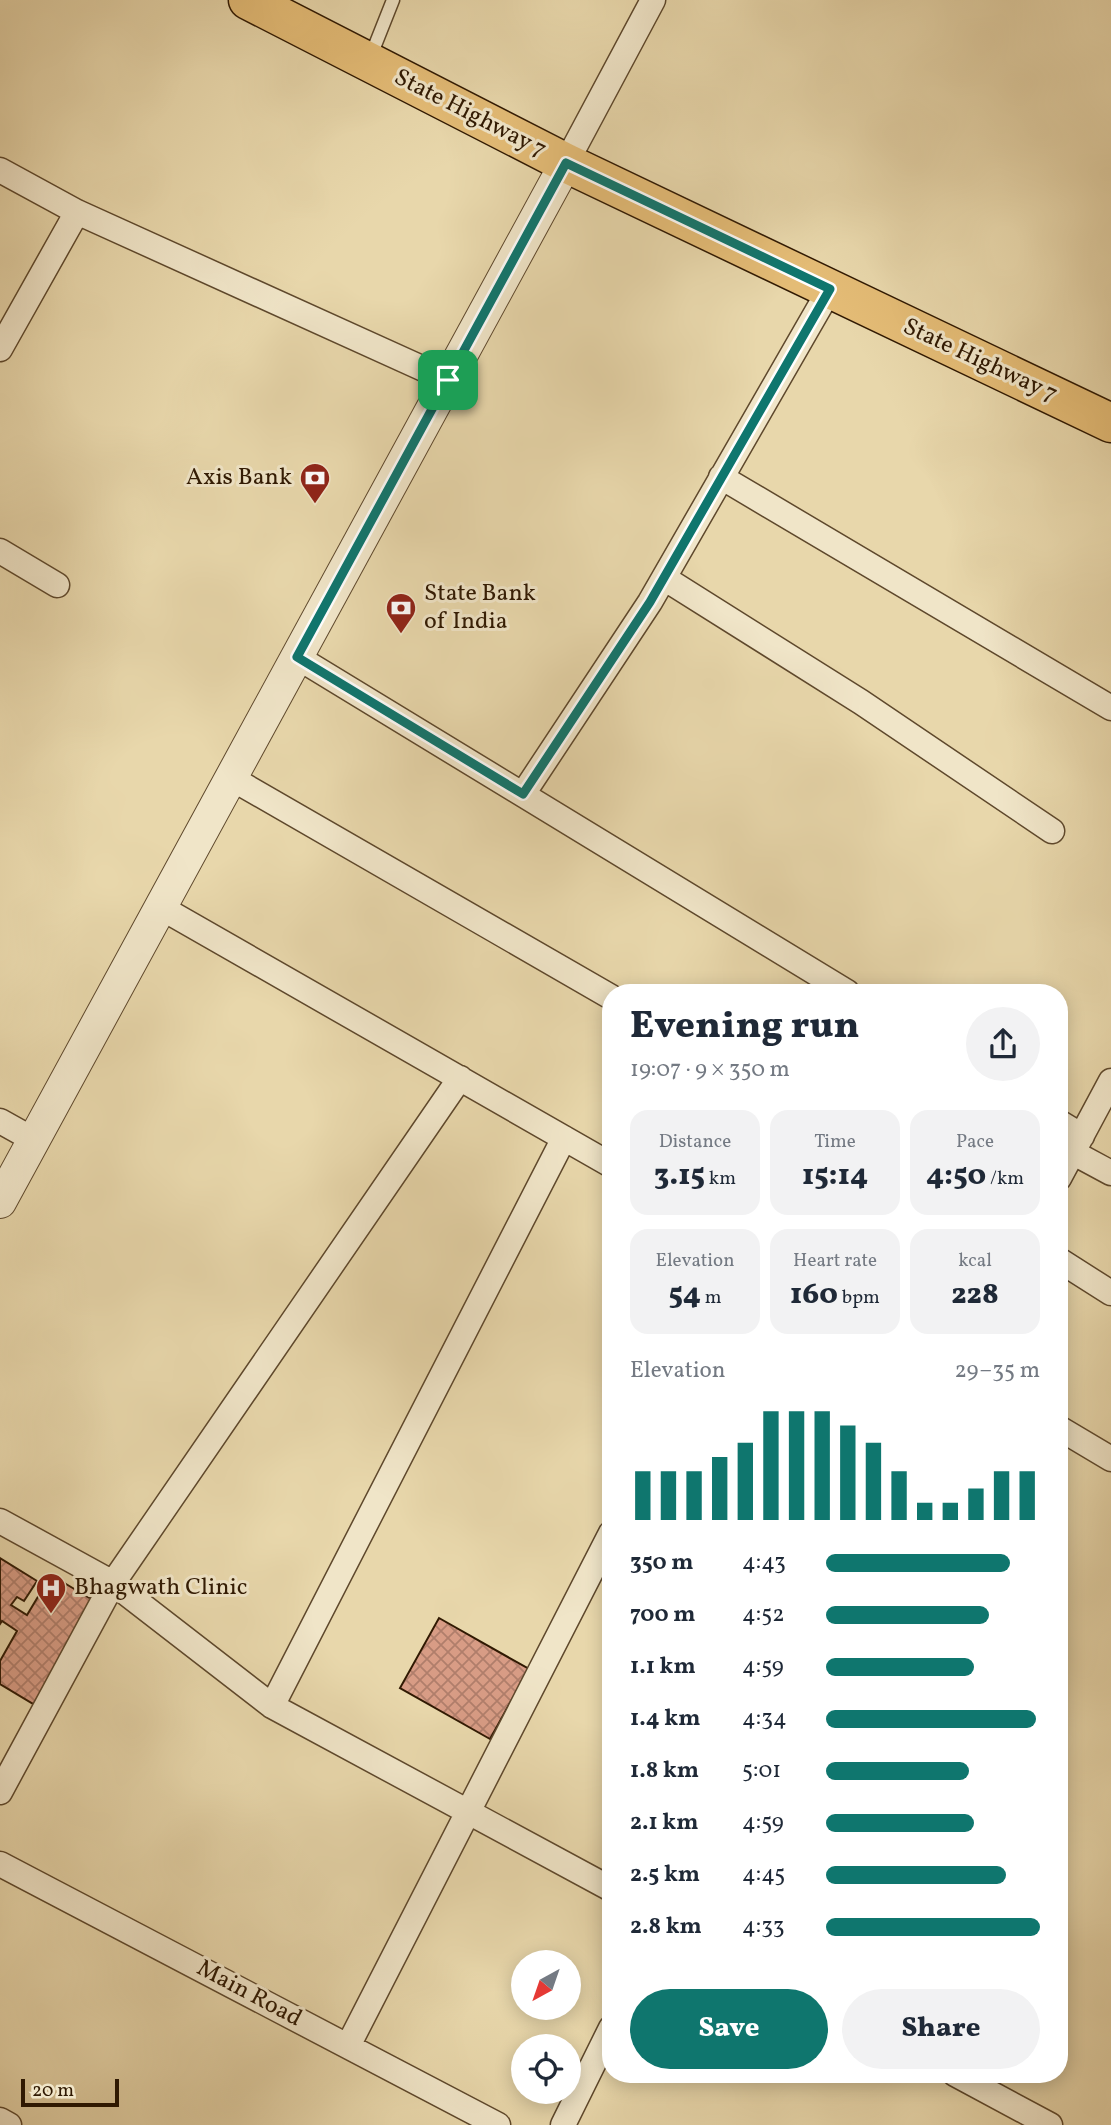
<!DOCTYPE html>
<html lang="en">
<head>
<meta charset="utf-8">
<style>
	:root { --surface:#fff; --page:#f2f2f3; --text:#1f2937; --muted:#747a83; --accent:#0f766e }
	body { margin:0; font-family:Vollkorn,serif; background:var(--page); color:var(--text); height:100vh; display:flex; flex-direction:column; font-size:26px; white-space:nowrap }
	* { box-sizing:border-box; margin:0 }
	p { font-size:23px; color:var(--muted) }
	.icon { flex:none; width:38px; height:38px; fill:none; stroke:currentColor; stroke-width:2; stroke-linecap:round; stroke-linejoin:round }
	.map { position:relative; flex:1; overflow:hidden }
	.panel { position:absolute; left:602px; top:984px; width:466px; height:1099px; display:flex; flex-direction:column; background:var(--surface); border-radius:28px; box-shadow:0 4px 18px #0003 }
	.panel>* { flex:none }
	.needle { width:46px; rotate:220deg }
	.tools { position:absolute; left:511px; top:1950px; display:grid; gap:14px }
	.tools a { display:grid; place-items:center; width:70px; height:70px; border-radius:50%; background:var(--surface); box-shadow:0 4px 18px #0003; font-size:35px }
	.scale { position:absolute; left:21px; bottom:18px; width:98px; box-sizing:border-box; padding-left:7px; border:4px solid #301902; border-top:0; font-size:19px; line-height:24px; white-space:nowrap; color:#301902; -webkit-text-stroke:5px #f0e5c8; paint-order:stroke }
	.pin { position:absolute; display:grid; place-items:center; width:60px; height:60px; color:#fff; margin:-30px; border-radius:14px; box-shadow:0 4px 10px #0006 }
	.round { display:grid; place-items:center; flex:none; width:74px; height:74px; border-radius:37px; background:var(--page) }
	.head { display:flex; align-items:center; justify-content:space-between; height:119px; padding:0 28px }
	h1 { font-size:38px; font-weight:800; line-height:52px }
	.stats { display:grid; grid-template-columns:repeat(3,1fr); gap:10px; height:119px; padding:7px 28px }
	.stats div { display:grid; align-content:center; border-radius:18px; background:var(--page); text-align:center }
	.stats b { font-size:30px; font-weight:800 }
	.stats small { font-size:19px; font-weight:400 }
	.stats p { font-size:19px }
	.chart { height:196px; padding:14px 28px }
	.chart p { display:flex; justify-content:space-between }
	.chart svg { width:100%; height:126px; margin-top:7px; stroke:var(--accent); stroke-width:6 }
	.action { display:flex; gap:14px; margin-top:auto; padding:14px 28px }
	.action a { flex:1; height:80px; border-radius:42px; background:var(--accent); color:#fff; font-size:28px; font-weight:800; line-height:80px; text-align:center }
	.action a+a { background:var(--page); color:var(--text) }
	ul { padding:0 28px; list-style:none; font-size:23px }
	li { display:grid; grid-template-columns:112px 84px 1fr; align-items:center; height:52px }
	li i { height:18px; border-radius:9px; background:var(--accent) }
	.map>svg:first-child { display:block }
	.building { fill:url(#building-cross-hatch); stroke:#301902; stroke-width:2 }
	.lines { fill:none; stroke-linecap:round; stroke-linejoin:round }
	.service-casing { stroke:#5e482c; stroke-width:15 }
	.minor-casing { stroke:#5e482c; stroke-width:27 }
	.tertiary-casing { stroke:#5e482c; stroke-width:34 }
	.primary-casing { stroke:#301902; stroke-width:41 }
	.service { stroke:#f0e5c8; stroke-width:12 }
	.minor { stroke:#f0e5c8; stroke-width:24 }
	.tertiary { stroke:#f0e5c8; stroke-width:32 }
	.primary { stroke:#e4bc76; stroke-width:38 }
	.route-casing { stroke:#fff; stroke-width:14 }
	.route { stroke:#0f766e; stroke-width:9 }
	.labels { text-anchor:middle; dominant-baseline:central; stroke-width:6; stroke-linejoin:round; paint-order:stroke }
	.street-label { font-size:24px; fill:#301902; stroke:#f0e5c8 }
	.poi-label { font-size:24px; fill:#301902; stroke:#f0e5c8; text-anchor:start }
</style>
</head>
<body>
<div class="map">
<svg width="1111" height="2125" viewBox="0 0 1111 2125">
	<defs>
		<pattern id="building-cross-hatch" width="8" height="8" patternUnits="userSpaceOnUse" patternTransform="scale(1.75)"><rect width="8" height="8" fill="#d89c85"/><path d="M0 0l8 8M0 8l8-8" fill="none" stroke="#b07e6b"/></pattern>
	</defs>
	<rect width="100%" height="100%" fill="#e8d7ab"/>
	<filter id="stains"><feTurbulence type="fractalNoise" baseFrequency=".00286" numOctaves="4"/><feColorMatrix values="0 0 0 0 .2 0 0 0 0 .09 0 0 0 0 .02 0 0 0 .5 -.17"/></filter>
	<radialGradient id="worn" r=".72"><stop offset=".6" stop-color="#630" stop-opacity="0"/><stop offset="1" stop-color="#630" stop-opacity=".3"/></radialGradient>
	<!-- building -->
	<path class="building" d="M0 1558 37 1581 24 1601 17 1597 11 1605 27 1615 51 1575 96 1602 35 1705 0 1684V1661L17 1631 2 1621 0 1624Z
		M439 1618 529 1669 490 1739 400 1688Z"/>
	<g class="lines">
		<!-- service casing -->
		<g class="service-casing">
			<path id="service" d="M370 58 393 0"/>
		</g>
		<!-- minor casing -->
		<g class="minor-casing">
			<path id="minor" d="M566 163 653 0
				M0 170 77 212 448 380
				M0 349 77 212
				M721 477 1111 708
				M0 551 57 585
				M664 578 861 702 1052 831
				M297 657 847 992
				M231 778 611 997
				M523 794 650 602 830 289
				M160 907 611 1165
				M0 1121 34 1140
				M1059 1122 1082 1136
				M1072 1152 1111 1173
				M1059 1178 1111 1081
				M1059 1260 1111 1293
				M1059 1428 1111 1459
				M0 1521 113 1583 272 1706 611 1889
				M272 1706 564 1138
				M0 1792 113 1583 460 1078
				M0 1864 498 2125
				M348 2046 611 1533
				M955 2074 1050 2125
				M0 2120 9 2125
				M563 2125 611 2028"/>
		</g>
		<!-- tertiary casing -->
		<g class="tertiary-casing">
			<path id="tertiary" d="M0 1202 566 163"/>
		</g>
		<!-- primary casing -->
		<g class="primary-casing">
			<path id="primary" d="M248 0 566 163 1111 423"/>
		</g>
		<!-- service -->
		<use href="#service" class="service"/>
		<!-- minor -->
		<use href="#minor" class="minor"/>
		<!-- tertiary -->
		<use href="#tertiary" class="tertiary"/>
		<!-- primary -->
		<use href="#primary" class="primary"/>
	</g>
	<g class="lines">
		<!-- route casing -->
		<g class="route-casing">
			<path id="route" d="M566 163 830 289 650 602 523 794 297 657Z"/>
		</g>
		<!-- route -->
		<use href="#route" class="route"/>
	</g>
	<!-- icons -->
	<defs>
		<g id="bank-pin" transform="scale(1.575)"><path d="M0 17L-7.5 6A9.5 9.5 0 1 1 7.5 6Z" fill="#8f2418" stroke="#f0e5c8"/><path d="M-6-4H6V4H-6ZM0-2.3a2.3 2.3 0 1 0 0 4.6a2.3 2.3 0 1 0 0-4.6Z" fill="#fff"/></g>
		<g id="hospital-pin" transform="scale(1.575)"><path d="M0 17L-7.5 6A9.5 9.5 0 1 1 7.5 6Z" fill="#8f2418" stroke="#f0e5c8"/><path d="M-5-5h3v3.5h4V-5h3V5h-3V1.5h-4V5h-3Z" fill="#fff"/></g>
	</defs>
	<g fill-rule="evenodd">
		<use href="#bank-pin" x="315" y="478"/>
		<use href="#bank-pin" x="401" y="608"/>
		<use href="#hospital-pin" x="51" y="1588"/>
	</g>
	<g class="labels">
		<!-- street labels -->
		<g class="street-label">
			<text transform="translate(470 114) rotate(27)">State Highway 7</text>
			<text transform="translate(980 361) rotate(25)">State Highway 7</text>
			<text transform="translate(249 1994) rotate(28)">Main Road</text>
		</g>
		<!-- poi labels -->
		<g class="poi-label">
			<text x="292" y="478" text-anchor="end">Axis Bank</text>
			<text x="424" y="594">State Bank<tspan x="424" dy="28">of India</tspan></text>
			<text x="74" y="1588">Bhagwath Clinic</text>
		</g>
	</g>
	<rect width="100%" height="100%" filter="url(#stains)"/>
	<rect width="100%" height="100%" fill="url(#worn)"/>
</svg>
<div class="tools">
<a><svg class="needle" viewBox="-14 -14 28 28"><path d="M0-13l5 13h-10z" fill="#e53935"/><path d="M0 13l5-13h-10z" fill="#747a83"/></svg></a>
<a><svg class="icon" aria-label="locate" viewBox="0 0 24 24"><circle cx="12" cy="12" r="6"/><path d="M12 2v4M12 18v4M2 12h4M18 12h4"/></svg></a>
</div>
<div class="scale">20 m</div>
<div class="pin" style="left:448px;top:380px;background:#1e9e55"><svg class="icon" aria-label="arrive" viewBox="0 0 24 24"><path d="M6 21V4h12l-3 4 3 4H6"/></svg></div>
<section class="panel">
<div class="head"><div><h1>Evening run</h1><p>19:07 · 9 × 350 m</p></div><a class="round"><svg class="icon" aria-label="share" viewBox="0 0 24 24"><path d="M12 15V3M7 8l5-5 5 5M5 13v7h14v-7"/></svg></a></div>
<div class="stats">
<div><p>Distance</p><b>3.15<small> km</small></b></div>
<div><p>Time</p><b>15:14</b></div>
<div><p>Pace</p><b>4:50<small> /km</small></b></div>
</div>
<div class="stats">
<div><p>Elevation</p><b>54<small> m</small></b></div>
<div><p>Heart rate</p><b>160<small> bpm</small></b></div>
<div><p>kcal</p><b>228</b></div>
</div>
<div class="chart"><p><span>Elevation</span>29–35 m</p>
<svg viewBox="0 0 160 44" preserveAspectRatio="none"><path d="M5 44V27M15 44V27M25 44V27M35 44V22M45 44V17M55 44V6M65 44V6M75 44V6M85 44V11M95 44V17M105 44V27M115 44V38M125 44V38M135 44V33M145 44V27M155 44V27"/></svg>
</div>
<ul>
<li><b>350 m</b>4:43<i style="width:86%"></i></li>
<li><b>700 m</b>4:52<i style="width:76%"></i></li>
<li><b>1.1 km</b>4:59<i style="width:69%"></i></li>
<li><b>1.4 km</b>4:34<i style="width:98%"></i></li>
<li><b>1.8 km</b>5:01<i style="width:67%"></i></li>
<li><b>2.1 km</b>4:59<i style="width:69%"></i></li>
<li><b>2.5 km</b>4:45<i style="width:84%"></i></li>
<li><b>2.8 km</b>4:33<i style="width:100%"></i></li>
</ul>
<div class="action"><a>Save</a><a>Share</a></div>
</section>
</div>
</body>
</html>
